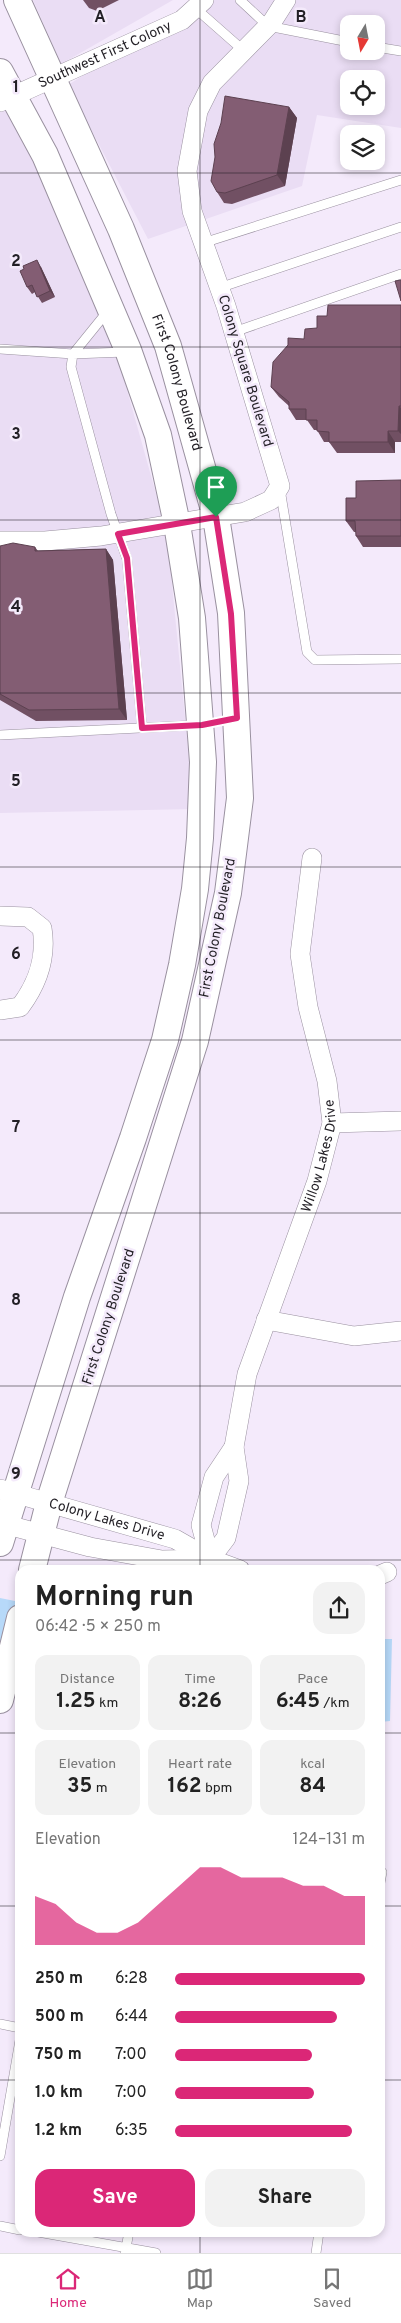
<!DOCTYPE html>
<html lang="en">
<head>
<meta charset="utf-8">
<style>
	:root { --surface:#fff; --page:#f2f2f2; --text:#222; --muted:#767676; --line:#e0e0e0; --accent:#db2777 }
	body { margin:0; font-family:Overpass,sans-serif; background:var(--page); color:var(--text); height:100vh; display:flex; flex-direction:column; font-size:19px; white-space:nowrap }
	* { box-sizing:border-box; margin:0 }
	p { font-size:16px; color:var(--muted) }
	.icon { flex:none; width:28px; height:28px; fill:none; stroke:currentColor; stroke-width:2; stroke-linecap:round; stroke-linejoin:round }
	.map { position:relative; flex:1; overflow:hidden }
	.sheet { position:absolute; left:15px; top:1565px; width:370px; height:672px; display:flex; flex-direction:column; background:var(--surface); border-radius:15px; box-shadow:0 2px 8px #0003 }
	.sheet>* { flex:none }
	.needle { width:32px; rotate:190deg }
	.tools { position:absolute; left:340px; top:15px; display:grid; gap:10px }
	.tools a { display:grid; place-items:center; width:45px; height:45px; border-radius:10px; background:var(--surface); box-shadow:0 2px 8px #0003; font-size:25px }
	.pin { position:absolute; display:grid; place-items:center; width:42px; height:42px; color:#fff; margin:-51px -21px; border-radius:50% 50% 50% 0; rotate:-45deg; box-shadow:0 0 5px #0007 }
	.pin .icon { rotate:45deg }
	.round { display:grid; place-items:center; flex:none; width:52px; height:52px; border-radius:15px; background:var(--page) }
	.headline { display:flex; align-items:center; justify-content:space-between; height:85px; padding:0 20px }
	h1 { font-size:28px; font-weight:700; line-height:38px }
	.metrics { display:grid; grid-template-columns:repeat(3,1fr); gap:8px; height:85px; padding:5px 20px }
	.metrics div { display:grid; align-content:center; border-radius:12px; background:var(--page); text-align:center }
	.metrics b { font-size:21px; font-weight:700 }
	.metrics small { font-size:14px; font-weight:400 }
	.metrics p { font-size:14px }
	.chart { height:140px; padding:10px 20px }
	.chart p { display:flex; justify-content:space-between }
	.chart svg { width:100%; height:90px; margin-top:5px; fill:var(--accent); opacity:.7 }
	.action { display:flex; gap:10px; margin-top:auto; padding:10px 20px }
	.action a { flex:1; height:58px; border-radius:15px; background:var(--accent); color:#fff; font-size:20px; font-weight:700; line-height:58px; text-align:center }
	.action a+a { background:var(--page); color:var(--text) }
	ul { padding:0 20px; list-style:none; font-size:16px }
	li { display:grid; grid-template-columns:80px 60px 1fr; align-items:center; height:38px }
	li i { height:12px; border-radius:6px; background:var(--accent) }
	.tab-bar { display:flex; justify-content:space-around; align-items:center; height:70px; border-top:1px solid var(--line); background:var(--surface); font-size:14px; color:var(--muted) }
	.tab-bar a { display:grid; justify-items:center; gap:2px }
	.tab-bar .current { color:var(--accent) }
	.map>svg:first-child { display:block }
	.built { fill:#eaddf4; fill-rule:evenodd }
	.water { fill:#b7d9f9 }
	.lines { fill:none; stroke-linecap:round; stroke-linejoin:round }
	.service-casing { stroke:#99909f; stroke-width:10 }
	.minor-casing { stroke:#99909f; stroke-width:20 }
	.secondary-casing { stroke:#99909f; stroke-width:28 }
	.service { stroke:#fff; stroke-width:9 }
	.minor { stroke:#fff; stroke-width:19 }
	.secondary { stroke:#fff; stroke-width:26 }
	.wall { fill:#715063 }
	.shaded-wall { fill:#5c4150 }
	.building { fill:#835d73; stroke:#5c4150 }
	.route-casing { stroke:#fff; stroke-width:10 }
	.route { stroke:#db2777; stroke-width:6 }
	.grid { fill:none; stroke:#221f25; stroke-width:1; stroke-opacity:0.55 }
	.labels { text-anchor:middle; dominant-baseline:central; stroke-width:5; stroke-linejoin:round; paint-order:stroke }
	.street-label { font-size:14px; fill:#221f25; stroke:#f4eafb }
	.grid-label { font-size:16px; text-anchor:middle; font-weight:bold; fill:#221f25; stroke:#f4eafb; stroke-width:5; stroke-linejoin:round; paint-order:stroke }
</style>
</head>
<body>
<div class="map">
<svg width="401" height="2253" viewBox="0 0 401 2253">
	<rect width="100%" height="100%" fill="#f4eafb"/>
	<!-- built -->
	<path class="built" d="M33 0H173L61 64Z
		M204 0H401V128L317 115 302 186 148 239 68 85ZM349 24H376V51H349ZM349 79H376V106H349Z
		M0 84 110 329 167 533 194 809 0 813Z"/>
	<!-- water -->
	<path class="water" d="M0 1598 20 1602V1691L0 1688Z
		M380 1639H392L390 1721 380 1722Z"/>
	<g class="lines">
		<!-- service casing -->
		<g class="service-casing">
			<path id="service" d="M240 0 268 26 349 42
				M194 7 244 51
				M376 47 401 51
				M203 243 401 180
				M219 288 401 227
				M107 312 73 354 71 367 111 514 127 559 142 728
				M234 332 401 274
				M0 349 73 354 125 352
				M280 489 307 652 315 660 401 659
				M0 735 199 725
				M380 1883 382 1872
				M0 2024 20 2028
				M0 2156 20 2040
				M0 2226 20 2230
				M38 2232 156 2253
				M125 2253 129 2232
				M316 2253 319 2232"/>
		</g>
		<!-- minor casing -->
		<g class="minor-casing">
			<g id="minor">
				<path id="s1" d="M0 102 182 20 204 0"/>
				<path d="M0 541H45L101 536 245 512 271 500 280 486 226 306 192 211 187 171 198 111 212 83 272 22 286 0"/>
				<path d="M0 916 28 917 42 928C47 958 38 983 20 1007L0 1010"/>
				<path d="M332 1123 401 1121"/>
				<path d="M266 1320 354 1336 401 1331"/>
				<path id="s2" d="M0 1489 175 1539 210 1559 240 1570"/>
				<path d="M0 1523 90 1547 162 1560 209 1559"/>
				<path id="s3" d="M210 1559 226 1538 239 1481 234 1447 247 1374 317 1181 332 1123 327 1081 308 1007 300 954 312 858"/>
				<path d="M210 1559 201 1525 214 1477 234 1447"/>
				<path d="M380 1575 387 1572"/>
			</g>
		</g>
		<!-- secondary casing -->
		<g class="secondary-casing">
			<g id="secondary">
				<path id="s4" d="M17 0 121 229 168 346 216 517 231 613 240 798 228 893 195 1041 49 1503 32 1570"/>
				<path d="M0 72 45 155 128 350 158 435 177 524 192 618 203 762 200 838 195 889 182 965 165 1040 133 1138 77 1297 0 1543"/>
				<path d="M0 1700 20 1618"/>
			</g>
		</g>
		<!-- service -->
		<use href="#service" class="service"/>
		<!-- minor -->
		<use href="#minor" class="minor"/>
		<!-- secondary -->
		<use href="#secondary" class="secondary"/>
	</g>
	<!-- wall -->
	<path class="wall" d="M83 0H119L97 11 89 8Z
		M289 107 297 118 285 186 232 204 224 203 217 192Z
		M41 267 55 297 42 303 35 292 32 294 27 287 24 269Z
		M401 305V442H395V453H337L329 442H324L317 430H314L307 420H296L289 409V406L279 397 271 387 304 339 317 328 327 316Z
		M401 480V547H363L356 536V532H354L346 521 356 498Z
		M0 546 35 547 38 551 106 549 113 560 127 720 36 721 0 700Z"/>
	<!-- shaded-wall -->
	<path class="shaded-wall" d="M289 107 297 118 285 186 277 175Z
		M37 260 41 267 55 297 50 291Z
		M399 406 401 408V434L398 431Z
		M388 431 395 442V453L388 442Z
		M106 549 113 560 127 720 119 709Z"/>
	<!-- building -->
	<path class="building" d="M225 96 289 107 277 175 225 193 217 192 211 181 215 157 214 144 221 123Z
		M37 260 50 291 37 297 32 285 27 287 20 271 24 269 23 266Z
		M401 280V301L395 281Z
		M328 305H401V406H399L398 431H388V442H329V432L317 431V420H306V409H289V402L271 387 273 362 288 345V338L304 339 305 329 317 328V316H327Z
		M401 480V536H356L355 521H346V498H356V481Z
		M13 543 35 547V551L106 549 119 709 29 710 0 694V546Z"/>
	<g class="lines">
		<!-- route casing -->
		<g class="route-casing">
			<path id="route" d="M216 517 231 614 237 718 202 725 142 728 127 558 118 534Z"/>
		</g>
		<!-- route -->
		<use href="#route" class="route"/>
	</g>
	<!-- grid -->
	<path class="grid" d="M200 0V1570M0 173H401M0 347H401M0 520H401M0 693H401M0 867H401M0 1040H401M0 1213H401M0 1386H401M0 1560H401M0 1733H20M380 1733H401M0 1906H20M380 1906H401M0 2080H20M380 2080H401M200 2232V2253"/>
	<g class="labels">
		<!-- street labels -->
		<g class="street-label">
			<text stroke="none"><textPath href="#s1" startOffset="115">Southwest First Colony</textPath></text>
			<text transform="translate(245 371) rotate(73)">Colony Square Boulevard</text>
			<text stroke="none"><textPath href="#s4" startOffset="415">First Colony Boulevard</textPath></text>
			<text transform="translate(218 928) rotate(-79)">First Colony Boulevard</text>
			<text stroke="none"><textPath href="#s3" startOffset="424">Willow Lakes Drive</textPath></text>
			<text transform="translate(109 1317) rotate(-72)">First Colony Boulevard</text>
			<text stroke="none"><textPath href="#s2" startOffset="111">Colony Lakes Drive</textPath></text>
		</g>
	</g>
	<g class="grid-label">
		<text x="100" y="22">A</text>
		<text x="301" y="22">B</text>
		<text x="16" y="92">1</text>
		<text x="16" y="266">2</text>
		<text x="16" y="439">3</text>
		<text x="16" y="612">4</text>
		<text x="16" y="786">5</text>
		<text x="16" y="959">6</text>
		<text x="16" y="1132">7</text>
		<text x="16" y="1305">8</text>
		<text x="16" y="1479">9</text>
	</g>
</svg>
<div class="tools">
<a><svg class="needle" viewBox="-14 -14 28 28"><path d="M0-13l5 13h-10z" fill="#e53935"/><path d="M0 13l5-13h-10z" fill="#767676"/></svg></a>
<a><svg class="icon" aria-label="locate" viewBox="0 0 24 24"><circle cx="12" cy="12" r="6"/><path d="M12 2v4M12 18v4M2 12h4M18 12h4"/></svg></a>
<a><svg class="icon" aria-label="layers" viewBox="0 0 24 24"><path d="M12 4l9 5-9 5-9-5zM3 14l9 5 9-5"/></svg></a>
</div>
<div class="pin" style="left:216px;top:517px;background:#1e9e55"><svg class="icon" aria-label="arrive" viewBox="0 0 24 24"><path d="M6 21V4h12l-3 4 3 4H6"/></svg></div>
<section class="sheet">
<div class="headline"><div><h1>Morning run</h1><p>06:42 · 5 × 250 m</p></div><a class="round"><svg class="icon" aria-label="share" viewBox="0 0 24 24"><path d="M12 15V3M7 8l5-5 5 5M5 13v7h14v-7"/></svg></a></div>
<div class="metrics">
<div><p>Distance</p><b>1.25<small> km</small></b></div>
<div><p>Time</p><b>8:26</b></div>
<div><p>Pace</p><b>6:45<small> /km</small></b></div>
</div>
<div class="metrics">
<div><p>Elevation</p><b>35<small> m</small></b></div>
<div><p>Heart rate</p><b>162<small> bpm</small></b></div>
<div><p>kcal</p><b>84</b></div>
</div>
<div class="chart"><p><span>Elevation</span>124–131 m</p>
<svg viewBox="0 0 160 44" preserveAspectRatio="none"><path d="M0 44V20L10 24L20 33L30 38L40 38L50 33L60 24L70 15L80 6L90 6L100 11L110 11L120 11L130 15L140 15L150 20L160 20V44z"/></svg>
</div>
<ul>
<li><b>250 m</b>6:28<i style="width:100%"></i></li>
<li><b>500 m</b>6:44<i style="width:85%"></i></li>
<li><b>750 m</b>7:00<i style="width:72%"></i></li>
<li><b>1.0 km</b>7:00<i style="width:73%"></i></li>
<li><b>1.2 km</b>6:35<i style="width:93%"></i></li>
</ul>
<div class="action"><a>Save</a><a>Share</a></div>
</section>
</div>
<nav class="tab-bar">
<a class="current"><svg class="icon" aria-label="home" viewBox="0 0 24 24"><path d="M3 11l9-7 9 7M6 9v11h12V9"/></svg>Home</a>
<a><svg class="icon" aria-label="map" viewBox="0 0 24 24"><path d="M3 6l6-2 6 2 6-2v14l-6 2-6-2-6 2zM9 4v14M15 6v14"/></svg>Map</a>
<a><svg class="icon" aria-label="saved" viewBox="0 0 24 24"><path d="M7 4h10v16l-5-4-5 4z"/></svg>Saved</a>
</nav>
</body>
</html>
